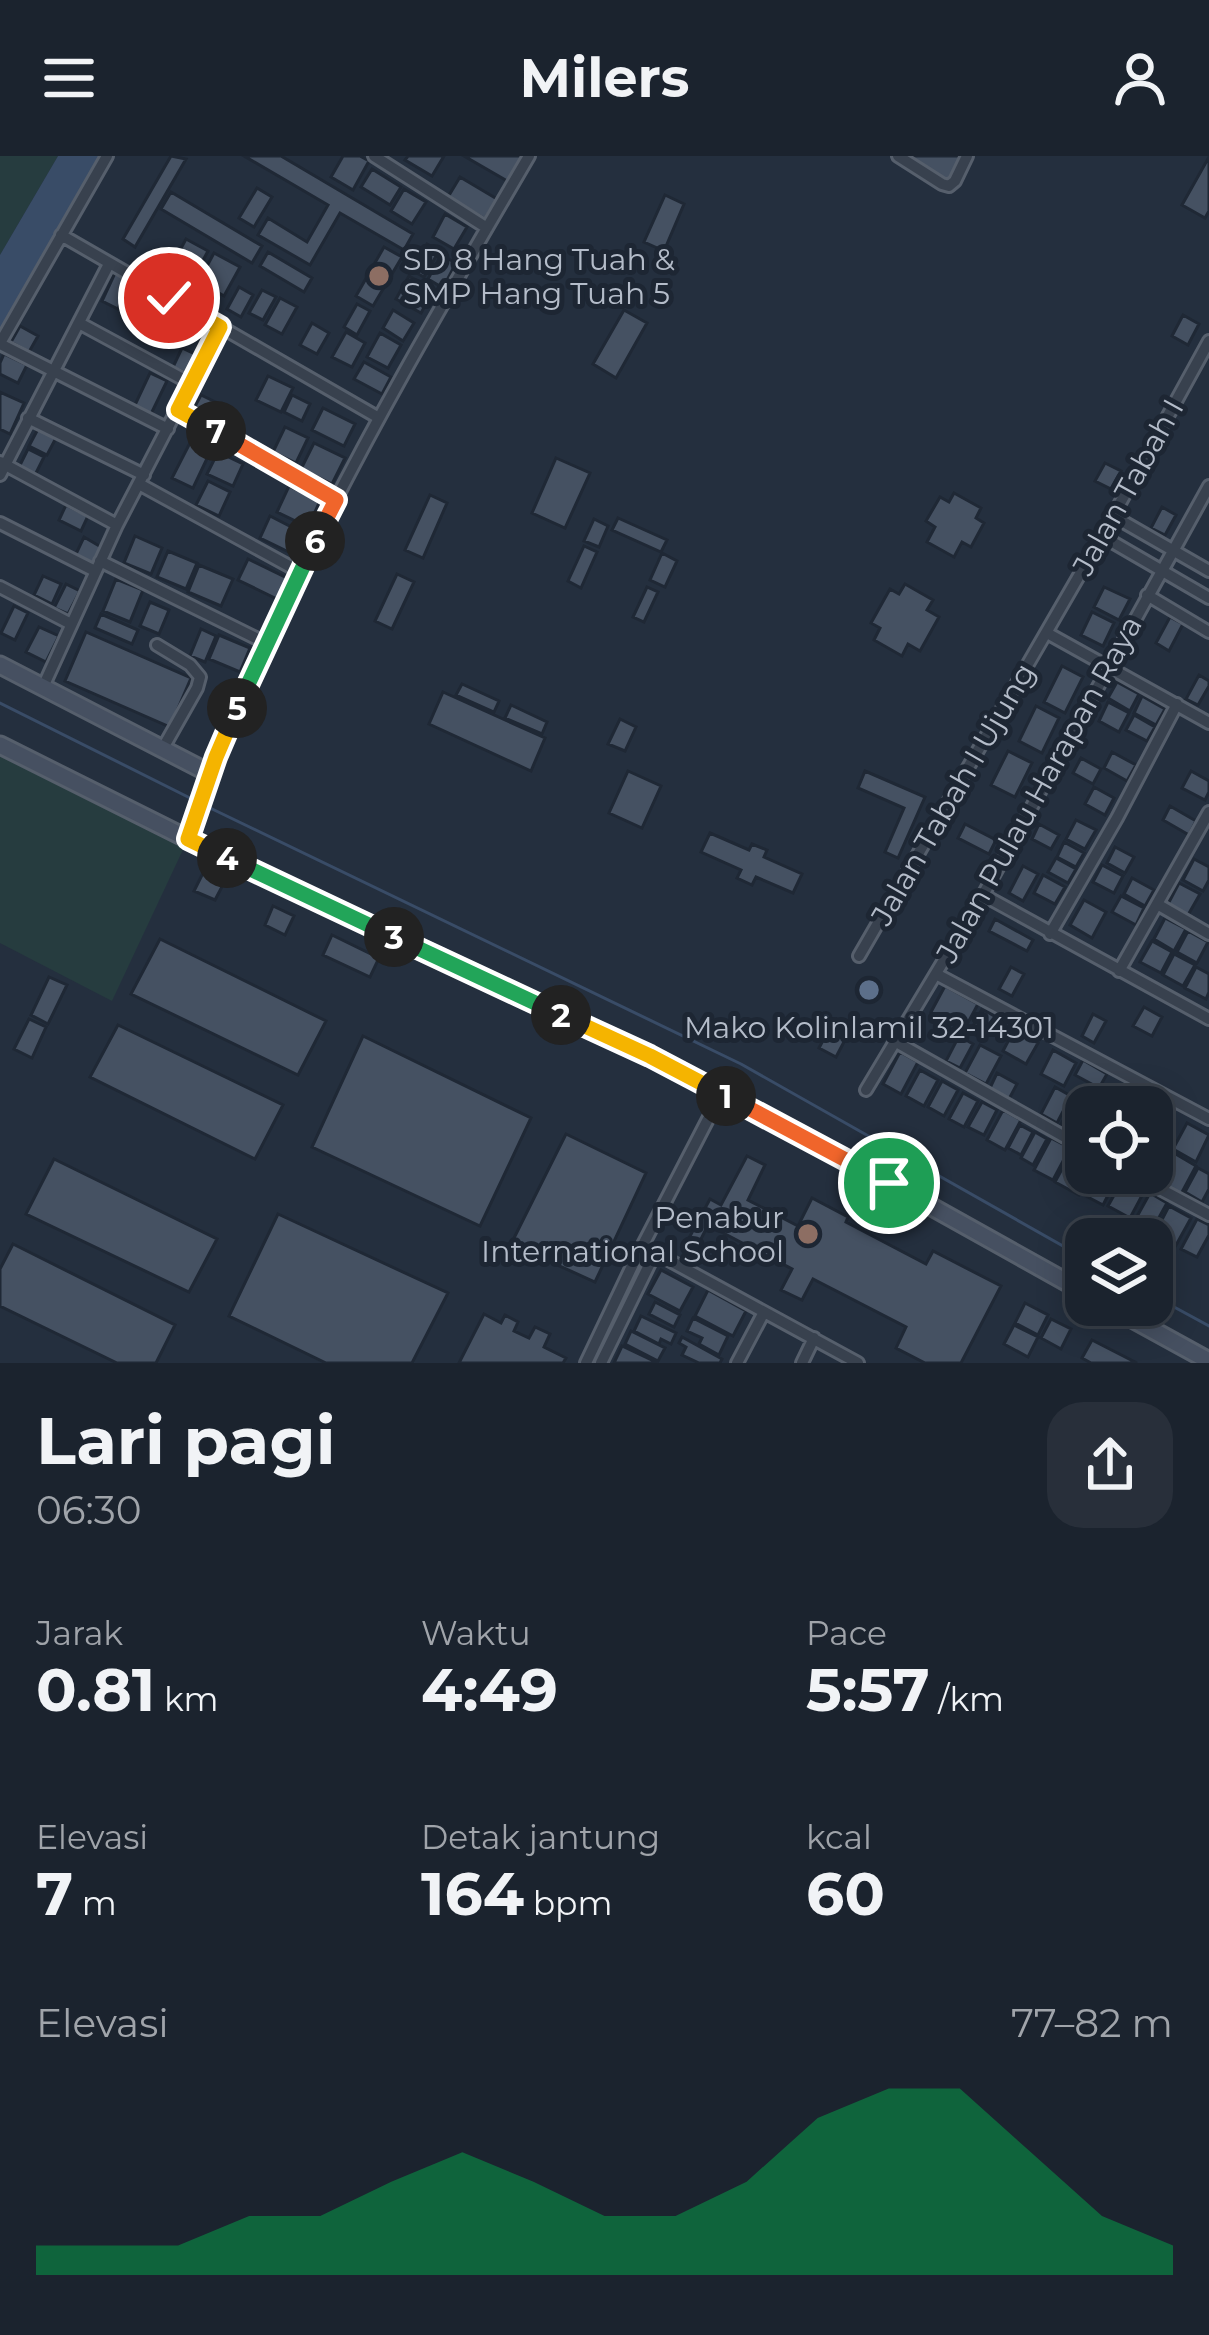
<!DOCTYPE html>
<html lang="id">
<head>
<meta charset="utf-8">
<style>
	:root { --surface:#1b232e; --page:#282f3a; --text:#f1f3f6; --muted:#a0a4aa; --line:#39404a; --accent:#0b8043 }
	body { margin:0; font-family:Montserrat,sans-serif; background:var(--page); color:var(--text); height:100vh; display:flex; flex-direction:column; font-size:45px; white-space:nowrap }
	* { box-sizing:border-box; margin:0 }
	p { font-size:39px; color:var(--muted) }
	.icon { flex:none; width:66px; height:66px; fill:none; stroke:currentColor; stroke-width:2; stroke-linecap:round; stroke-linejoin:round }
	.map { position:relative; height:1207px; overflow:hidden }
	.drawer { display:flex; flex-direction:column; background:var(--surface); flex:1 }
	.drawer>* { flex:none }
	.buttons { position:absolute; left:1065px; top:930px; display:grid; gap:24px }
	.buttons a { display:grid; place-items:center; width:108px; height:108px; border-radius:24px; background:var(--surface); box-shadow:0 6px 30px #0003,0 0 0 3px var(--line); font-size:60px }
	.pin { position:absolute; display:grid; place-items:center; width:102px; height:102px; color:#fff; margin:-51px; border:6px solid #fff; border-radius:50%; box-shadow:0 3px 12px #0007 }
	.km { position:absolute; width:60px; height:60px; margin:-30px; border-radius:50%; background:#222; color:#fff; font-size:33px; line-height:60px; text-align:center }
	.round { display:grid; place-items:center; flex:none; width:126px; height:126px; border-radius:36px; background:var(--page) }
	.headline { display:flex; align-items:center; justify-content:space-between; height:204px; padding:0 36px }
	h1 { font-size:66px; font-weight:700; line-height:90px }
	.stats { display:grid; grid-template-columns:repeat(3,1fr); gap:18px; height:204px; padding:12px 36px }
	.stats div { display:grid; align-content:center }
	.stats b { font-size:60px; font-weight:700 }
	.stats small { font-size:33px; font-weight:400 }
	.stats p { font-size:33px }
	.chart { height:336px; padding:24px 36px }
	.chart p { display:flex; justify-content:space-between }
	.chart svg { width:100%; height:216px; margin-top:12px; fill:var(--accent); opacity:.7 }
	header { display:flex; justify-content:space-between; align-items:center; height:156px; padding:0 36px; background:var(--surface); font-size:54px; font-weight:700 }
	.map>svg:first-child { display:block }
	.green { fill:#263c3f }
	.water { fill:#394c67 }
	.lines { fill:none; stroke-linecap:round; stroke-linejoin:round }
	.stream { stroke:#394c67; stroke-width:3 }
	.building { fill:#455162; stroke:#1f2835; stroke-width:3 }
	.street-casing { stroke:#565f6c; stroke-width:16 }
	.secondary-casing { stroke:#565f6c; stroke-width:21 }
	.street { stroke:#38414e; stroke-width:10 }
	.secondary { stroke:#465061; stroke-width:15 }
	.split-1-casing { stroke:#fff; stroke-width:24 }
	.split-2-casing { stroke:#fff; stroke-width:24 }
	.split-3-casing { stroke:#fff; stroke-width:24 }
	.split-4-casing { stroke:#fff; stroke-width:24 }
	.split-5-casing { stroke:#fff; stroke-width:24 }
	.split-6-casing { stroke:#fff; stroke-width:24 }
	.split-7-casing { stroke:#fff; stroke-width:24 }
	.split-8-casing { stroke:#fff; stroke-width:24 }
	.split-1 { stroke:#f0652b; stroke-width:15 }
	.split-2 { stroke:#f5b400; stroke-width:15 }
	.split-3 { stroke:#22a559; stroke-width:15 }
	.split-4 { stroke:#22a559; stroke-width:15 }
	.split-5 { stroke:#f5b400; stroke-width:15 }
	.split-6 { stroke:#22a559; stroke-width:15 }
	.split-7 { stroke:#f0652b; stroke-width:15 }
	.split-8 { stroke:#f5b400; stroke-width:15 }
	.education-dot { fill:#8d6e63; stroke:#1d2633; stroke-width:4.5 }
	.service-dot { fill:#5c6f8a; stroke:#1d2633; stroke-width:4.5 }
	.labels { text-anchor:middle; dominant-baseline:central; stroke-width:10; stroke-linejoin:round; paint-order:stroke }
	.poi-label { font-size:30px; fill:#b4bcc9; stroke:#1d2633; text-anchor:start }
	.street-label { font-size:30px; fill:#b4bcc9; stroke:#1d2633 }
</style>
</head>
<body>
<header><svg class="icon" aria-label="menu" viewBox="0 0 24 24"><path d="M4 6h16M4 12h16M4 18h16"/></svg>Milers<svg class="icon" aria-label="person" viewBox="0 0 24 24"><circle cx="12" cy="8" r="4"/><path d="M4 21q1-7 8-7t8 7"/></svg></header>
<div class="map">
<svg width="1209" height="1207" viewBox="0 0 1209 1207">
	<rect width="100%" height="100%" fill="#242f3e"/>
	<!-- green -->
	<path class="green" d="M0 0H58L0 99Z
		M0 589 188 683 112 845 0 787Z"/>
	<!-- water -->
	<path class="water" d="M58 0H103L0 174V99Z"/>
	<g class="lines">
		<!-- stream -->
		<path class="stream" d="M0 547 194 644
			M208 651 741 908 1086 1103
			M1152 1139 1209 1170"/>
	</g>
	<!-- building -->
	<path class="building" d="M171 0 186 3 135 91 123 83Z
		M244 0H281L413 78 404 94 340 57 310 109 258 79 268 62 307 86 328 49Z
		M343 0H360L369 5 353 34 331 21Z
		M408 0H444L432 20 405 4Z
		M464 0H524L509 26Z
		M906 0H961L948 26Z
		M1209 1V55L1205 62 1182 49Z
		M372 13 401 31 390 49 361 31Z
		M460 21 497 43 485 63 448 41Z
		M257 32 272 41 254 71 239 62Z
		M404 33 426 46 412 68 391 55Z
		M171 36 262 90 252 107 161 53Z
		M665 39 684 48 664 95 644 86Z
		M445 58 467 71 454 93 433 81Z
		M186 83 208 95 193 123 171 111Z
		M427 88 439 95 424 121 413 115Z
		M384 91 402 101 373 150 356 140Z
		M268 96 312 122 304 136 260 110Z
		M214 97 240 111 224 140 199 125Z
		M441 99 456 107 443 132 428 123Z
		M115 117 131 125 118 153 102 145Z
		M409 120 434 134 421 157 396 143Z
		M133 127 147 134 136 157 121 150Z
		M239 131 253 139 241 161 227 153Z
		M262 134 276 141 263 164 249 157Z
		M280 142 297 151 282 178 265 169Z
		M357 148 370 155 357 179 344 171Z
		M393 154 414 167 403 185 383 172Z
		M624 154 647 167 616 222 593 208Z
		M1183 159 1199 168 1188 189 1172 180Z
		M312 167 329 177 317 198 300 189Z
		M20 170 38 180 29 196 11 186Z
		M346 176 365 187 352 211 332 201Z
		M380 177 401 189 388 212 367 201Z
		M182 192 199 200 190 219 173 211Z
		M4 198 27 209 18 227 0 218V207Z
		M364 206 391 221 382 238 354 223Z
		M150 217 167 225 150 260 134 251Z
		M268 220 293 232 281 256 256 244Z
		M0 236 24 247 10 278 0 273Z
		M201 239 232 254 223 272 192 256Z
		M292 239 310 248 302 265 284 256Z
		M323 252 355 268 344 290 312 274Z
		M285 271 308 282 296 307 273 296Z
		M38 273 56 282 47 299 29 290Z
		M193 281 213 290 193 332 172 322Z
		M314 287 345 302 332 328 301 313Z
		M28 293 44 301 34 321 18 313Z
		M218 296 243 308 233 330 207 318Z
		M556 302 590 317 565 372 532 357Z
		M1105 307 1121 315 1111 333 1095 325Z
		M208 325 230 336 219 360 196 349Z
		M289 330 320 345 308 371 277 356Z
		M954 337 981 352 976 362 984 367 971 391 962 386 954 401 927 386 935 371 926 365 940 341 949 346Z
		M430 339 447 347 423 402 405 394Z
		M66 349 88 360 81 375 59 364Z
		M1162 351 1176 359 1165 379 1151 372Z
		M270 360 305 378 295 399 260 382Z
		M618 362 667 384 661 396 612 374Z
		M594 363 608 370 599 391 584 385Z
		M135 380 162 392 151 418 124 407Z
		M84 381 101 391 93 408 75 400Z
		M584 390 597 396 581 432 568 425Z
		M168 395 197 407 186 433 157 421Z
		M662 397 677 405 665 431 650 424Z
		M248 403 289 423 279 444 238 424Z
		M199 409 233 423 221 450 188 436Z
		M397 418 414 426 392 473 375 465Z
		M43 420 61 428 52 448 34 439Z
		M116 423 143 434 130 466 103 455Z
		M66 428 80 435 68 458 54 452Z
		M905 428 933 444 927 454 939 461 920 495 908 488 902 500 874 484 880 472 871 467 890 433 899 438Z
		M647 431 658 436 644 466 633 461Z
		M1104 431 1130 443 1119 464 1094 451Z
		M150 446 169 454 159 478 140 470Z
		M14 450 28 457 15 484 1 477Z
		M1092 456 1114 467 1103 490 1081 479Z
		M101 458 138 474 132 488 95 472Z
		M1170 461 1183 468 1169 495 1156 487Z
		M39 471 59 480 46 506 26 496Z
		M201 473 216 480 205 506 190 500Z
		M86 476 191 522 170 571 65 525Z
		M219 479 250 492 240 516 209 503Z
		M1062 510 1083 521 1065 557 1044 546Z
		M1199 519 1209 525V530L1198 549 1186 543Z
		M1117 526 1139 538 1130 555 1108 542Z
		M462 528 499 545 494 556 456 539Z
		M443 536 545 582 531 615 429 568Z
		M1142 540 1165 553 1156 569 1134 557Z
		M1108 546 1129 557 1119 576 1099 565Z
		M511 549 547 566 542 578 505 562Z
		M1036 550 1059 562 1042 597 1019 585Z
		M1134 559 1155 571 1147 585 1126 574Z
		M620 563 636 571 625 595 608 588Z
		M1008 595 1032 607 1015 641 991 629Z
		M1112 596 1136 609 1127 625 1104 612Z
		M1081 602 1101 613 1093 628 1073 617Z
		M628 615 661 630 642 672 609 657Z
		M865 615 925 641 898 702 885 696 904 652 858 632Z
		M1191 615 1209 625V636L1205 644 1182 632Z
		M1094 631 1114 642 1105 659 1085 648Z
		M1170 650 1196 665 1189 679 1163 664Z
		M1076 664 1096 674 1085 693 1066 683Z
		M965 668 996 684 989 698 958 682Z
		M1039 668 1059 679 1051 693 1032 683Z
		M710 677 749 694 752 688 767 694 764 701 802 718 793 737 756 721 752 729 737 722 741 714 701 696Z
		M1064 686 1084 697 1076 711 1057 701Z
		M1115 691 1134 701 1125 717 1107 707Z
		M1056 702 1076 713 1068 727 1048 716Z
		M1194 703 1209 711V724L1203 735 1183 724Z
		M1102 709 1123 720 1114 737 1093 726Z
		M1023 710 1038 718 1023 745 1009 737Z
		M204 715 225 725 215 744 194 735Z
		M1043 719 1065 731 1055 748 1034 737Z
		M1132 722 1154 734 1145 750 1124 738Z
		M1179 727 1200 738 1188 759 1168 748Z
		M1121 740 1144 752 1136 769 1112 756Z
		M1084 744 1106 756 1092 782 1070 769Z
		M273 750 294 760 285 779 265 769Z
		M1165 762 1186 773 1174 795 1154 783Z
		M995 763 1033 784 1027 795 989 775Z
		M1188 775 1208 786 1197 807 1177 796Z
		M332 779 379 802 370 821 323 799Z
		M160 783 326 865 298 919 131 838Z
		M1152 785 1172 796 1161 817 1140 806Z
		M1174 798 1195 809 1183 830 1163 819Z
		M1011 811 1024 818 1012 840 999 833Z
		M1196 811 1209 818V836L1206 843 1185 832Z
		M49 821 67 829 48 868 31 859Z
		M945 830 978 848 964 874 931 856Z
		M1144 851 1162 861 1152 880 1133 870Z
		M982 853 996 861 984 884 970 876Z
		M1093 858 1106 865 1094 887 1082 880Z
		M29 863 46 871 32 902 14 893Z
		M118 869 283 949 255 1003 90 921Z
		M1014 874 1038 887 1026 908 1003 895Z
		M828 875 845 884 836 901 819 892Z
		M363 880 531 962 480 1070 312 991Z
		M959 880 973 888 960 912 946 905Z
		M980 889 1001 900 986 928 965 917Z
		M1053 894 1076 907 1064 930 1041 918Z
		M900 896 918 906 901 938 883 928Z
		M1083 904 1107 918 1099 932 1075 919Z
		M920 914 938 924 924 950 906 940Z
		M997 917 1017 928 1009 943 990 932Z
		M942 925 958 934 944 960 928 951Z
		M1055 931 1071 940 1057 967 1041 958Z
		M963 937 978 945 964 971 949 963Z
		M982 946 997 954 984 979 968 971Z
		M1072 949 1086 956V963L1076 981 1059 972Z
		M1003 954 1021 964 1005 994 987 984Z
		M1187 967 1209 979 1196 1006 1173 993Z
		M1020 969 1033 976 1021 999 1008 992Z
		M1035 976 1047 983 1033 1009 1021 1002Z
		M566 978 646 1017 595 1126 511 1088Z
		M1051 982 1070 992 1053 1024 1034 1014Z
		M1174 997 1196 1010 1181 1038 1158 1026Z
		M747 1000 765 1009 748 1044 798 1070 812 1042 848 1061 846 1066 926 1108 933 1095 1001 1130 961 1207H925L896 1192 906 1171 813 1123 802 1144 781 1134 792 1113 708 1069 699 1087 689 1082 710 1043 721 1049Z
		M1069 1000 1086 1009V1017H1091L1079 1039 1055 1026Z
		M54 1003 217 1083 189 1136 26 1058Z
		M1198 1012 1209 1018V1033L1202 1046 1185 1036Z
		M1096 1017H1108L1117 1022 1103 1049 1084 1039Z
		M1123 1023 1145 1034 1130 1062 1108 1050Z
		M1150 1037 1167 1047 1151 1076 1134 1066Z
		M1169 1050 1191 1062 1175 1091 1154 1079Z
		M278 1058 448 1137 412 1207H326L229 1160Z
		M1197 1063 1209 1069V1079L1197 1101 1181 1093Z
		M13 1088 175 1169 156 1207H117L0 1150V1113Z
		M661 1114 693 1131 680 1155 648 1138Z
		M708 1134 746 1155 733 1180 695 1160Z
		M655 1146 680 1159 674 1171 649 1158Z
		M1025 1147 1048 1159 1038 1179 1015 1167Z
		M484 1158 501 1167 505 1159 518 1166 514 1175 529 1182 535 1171 550 1178 544 1191 566 1202 563 1207H459Z
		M641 1160 676 1177 671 1188 661 1183 659 1188 634 1175Z
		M693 1162 728 1180 719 1199 699 1188 702 1182 687 1175Z
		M1051 1163 1071 1173 1061 1193 1041 1182Z
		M1014 1169 1038 1181 1028 1201 1004 1188Z
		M631 1175 665 1192 658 1205 625 1188Z
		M682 1181 722 1203 720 1207H699L682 1199 686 1191 679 1187Z
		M1092 1184 1137 1207H1091L1082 1202Z
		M622 1190 656 1206 655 1207H614Z"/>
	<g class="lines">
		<!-- street casing -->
		<g class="street-casing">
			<path id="street" d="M374 0 487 72
				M898 0 942 28 949 30 955 25 967 0
				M61 79 379 262
				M79 167 192 228
				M0 187 107 0
				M0 188 168 273
				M179 254 336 344
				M28 262 144 319
				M0 306 117 369
				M0 319 109 108
				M139 328 300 416
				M1113 360 1209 415
				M0 367 95 415
				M1102 380 1209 442
				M100 405 266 487
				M0 431 71 468
				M1147 439 1209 476
				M1047 477 1209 567
				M157 489 190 509 200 521 197 532 163 592
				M43 531 117 369 220 171
				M211 618C229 558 260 499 287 442 359 290 444 145 529 0
				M983 739 1209 863
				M1157 748 1209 778
				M1050 778 1117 662 1177 548
				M859 800 1102 380 1209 185
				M1119 815 1209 656
				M936 818 1209 963
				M896 886 1086 993
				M866 934 983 739 1209 330
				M1130 1017 1209 1059
				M586 1207 633 1108 721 938
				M601 1207 651 1105 657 1100 665 1102 858 1207
				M737 1207 764 1156
				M802 1207 814 1182"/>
		</g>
		<!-- secondary casing -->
		<g class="secondary-casing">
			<path id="secondary" d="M0 509 211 618 188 683
				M0 589 188 683 650 900 889 1027 1086 1137
				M1107 1149 1209 1205"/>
		</g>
		<!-- street -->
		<use href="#street" class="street"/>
		<!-- secondary -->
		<use href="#secondary" class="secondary"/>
	</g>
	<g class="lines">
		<!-- split-1 casing -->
		<g class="split-1-casing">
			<path id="split-1" d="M726 940 889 1027"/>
		</g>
		<!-- split-2 casing -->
		<g class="split-2-casing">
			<path id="split-2" d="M561 859 650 900 726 940"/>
		</g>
		<!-- split-3 casing -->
		<g class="split-3-casing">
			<path id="split-3" d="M394 781 561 859"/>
		</g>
		<!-- split-4 casing -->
		<g class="split-4-casing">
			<path id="split-4" d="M227 702 394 781"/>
		</g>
		<!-- split-5 casing -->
		<g class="split-5-casing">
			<path id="split-5" d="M227 702 188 683 216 601 237 552"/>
		</g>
		<!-- split-6 casing -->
		<g class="split-6-casing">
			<path id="split-6" d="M237 552 315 385"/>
		</g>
		<!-- split-7 casing -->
		<g class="split-7-casing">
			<path id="split-7" d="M216 275 336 344 315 385"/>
		</g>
		<!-- split-8 casing -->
		<g class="split-8-casing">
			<path id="split-8" d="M169 142 220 171 178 254 216 275"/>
		</g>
		<!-- split-1 -->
		<use href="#split-1" class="split-1"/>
		<!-- split-2 -->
		<use href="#split-2" class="split-2"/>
		<!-- split-3 -->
		<use href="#split-3" class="split-3"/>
		<!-- split-4 -->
		<use href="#split-4" class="split-4"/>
		<!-- split-5 -->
		<use href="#split-5" class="split-5"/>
		<!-- split-6 -->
		<use href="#split-6" class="split-6"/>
		<!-- split-7 -->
		<use href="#split-7" class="split-7"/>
		<!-- split-8 -->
		<use href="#split-8" class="split-8"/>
	</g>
	<!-- markers -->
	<g class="education-dot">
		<circle cx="379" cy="120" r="12"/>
		<circle cx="808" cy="1078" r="12"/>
	</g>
	<circle class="service-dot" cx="869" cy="834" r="12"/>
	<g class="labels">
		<!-- poi labels -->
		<g class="poi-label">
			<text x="403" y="103">SD 8 Hang Tuah &amp;<tspan x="403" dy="34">SMP Hang Tuah 5</tspan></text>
			<text x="869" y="871" text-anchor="middle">Mako Kolinlamil 32-14301</text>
			<text x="784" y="1061" text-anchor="end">Penabur<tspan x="784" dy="34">International School</tspan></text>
		</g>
		<!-- street labels -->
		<g class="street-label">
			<text transform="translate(1128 331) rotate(-61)">Jalan Tabah I</text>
			<text transform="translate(1039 633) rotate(-61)">Jalan Pulau Harapan Raya</text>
			<text transform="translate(953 638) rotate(-60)">Jalan Tabah I Ujung</text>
		</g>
	</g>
</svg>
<div class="buttons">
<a><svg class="icon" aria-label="locate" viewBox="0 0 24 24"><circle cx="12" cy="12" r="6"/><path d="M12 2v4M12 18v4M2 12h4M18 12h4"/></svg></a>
<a><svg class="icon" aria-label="layers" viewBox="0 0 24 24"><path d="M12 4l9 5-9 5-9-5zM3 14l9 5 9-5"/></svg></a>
</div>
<div class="pin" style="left:889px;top:1027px;background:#1e9e55"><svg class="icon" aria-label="arrive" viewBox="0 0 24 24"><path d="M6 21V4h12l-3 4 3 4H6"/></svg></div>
<div class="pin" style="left:169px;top:142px;background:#d93025"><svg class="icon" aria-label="check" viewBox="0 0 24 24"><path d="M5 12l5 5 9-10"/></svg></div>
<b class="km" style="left:726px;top:940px">1</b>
<b class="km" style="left:561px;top:859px">2</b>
<b class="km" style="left:394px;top:781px">3</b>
<b class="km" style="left:227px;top:702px">4</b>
<b class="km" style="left:237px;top:552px">5</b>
<b class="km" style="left:315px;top:385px">6</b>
<b class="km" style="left:216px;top:275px">7</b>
</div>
<section class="drawer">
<div class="headline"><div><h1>Lari pagi</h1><p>06:30</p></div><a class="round"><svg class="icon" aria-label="share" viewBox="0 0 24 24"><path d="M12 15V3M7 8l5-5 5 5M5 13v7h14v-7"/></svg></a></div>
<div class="stats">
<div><p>Jarak</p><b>0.81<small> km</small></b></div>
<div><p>Waktu</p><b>4:49</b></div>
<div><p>Pace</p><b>5:57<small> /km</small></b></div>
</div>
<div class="stats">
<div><p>Elevasi</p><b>7<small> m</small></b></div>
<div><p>Detak jantung</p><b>164<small> bpm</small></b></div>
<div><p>kcal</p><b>60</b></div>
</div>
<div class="chart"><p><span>Elevasi</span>77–82 m</p>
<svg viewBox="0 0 160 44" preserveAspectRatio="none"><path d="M0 44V38L10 38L20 38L30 32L40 32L50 25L60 19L70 25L80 32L90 32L100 25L110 12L120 6L130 6L140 19L150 32L160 38V44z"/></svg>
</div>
</section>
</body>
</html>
